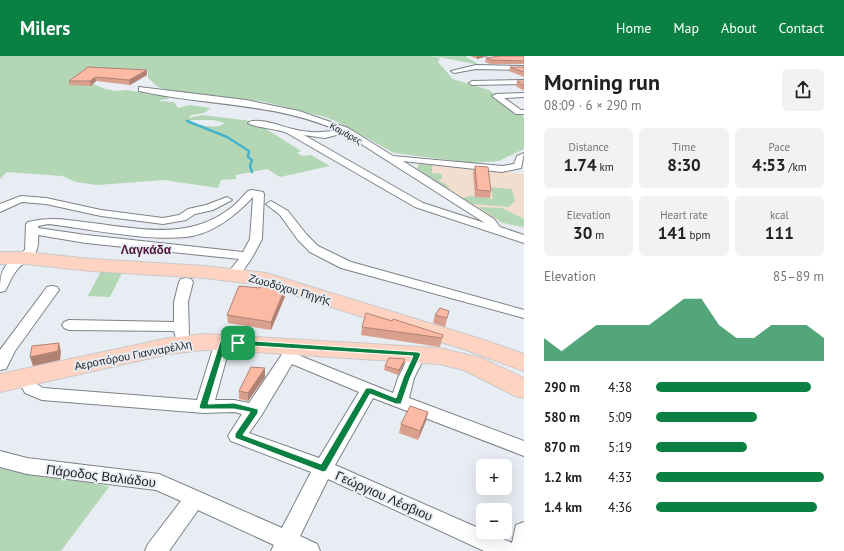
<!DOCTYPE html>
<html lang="en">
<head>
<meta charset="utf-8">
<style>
	:root { --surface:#fff; --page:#f2f2f2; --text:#202124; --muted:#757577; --accent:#0b8043 }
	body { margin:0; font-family:"PT Sans",sans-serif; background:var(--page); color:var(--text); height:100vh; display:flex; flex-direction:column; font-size:15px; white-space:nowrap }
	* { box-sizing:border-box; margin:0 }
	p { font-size:13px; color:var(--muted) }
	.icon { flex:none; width:22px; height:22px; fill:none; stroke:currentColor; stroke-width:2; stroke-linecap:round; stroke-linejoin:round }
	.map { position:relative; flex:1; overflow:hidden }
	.details { display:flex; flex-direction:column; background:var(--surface); width:320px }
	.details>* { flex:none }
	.buttons { position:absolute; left:476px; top:403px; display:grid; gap:8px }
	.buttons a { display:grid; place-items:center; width:36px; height:36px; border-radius:6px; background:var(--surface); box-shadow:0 4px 16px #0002; font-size:20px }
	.pin { position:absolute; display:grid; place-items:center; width:34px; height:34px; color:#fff; margin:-17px; border-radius:8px; box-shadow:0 2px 6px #0006 }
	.round { display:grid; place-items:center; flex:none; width:42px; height:42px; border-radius:6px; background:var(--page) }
	.head { display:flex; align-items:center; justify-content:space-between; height:68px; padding:0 20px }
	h1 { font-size:22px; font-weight:600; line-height:30px }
	.metrics { display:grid; grid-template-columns:repeat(3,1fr); gap:6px; height:68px; padding:4px 20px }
	.metrics div { display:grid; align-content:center; border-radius:6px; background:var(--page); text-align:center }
	.metrics b { font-size:17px; font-weight:600 }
	.metrics small { font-size:11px; font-weight:400 }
	.metrics p { font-size:11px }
	.chart { height:112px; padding:8px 20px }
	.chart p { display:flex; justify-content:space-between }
	.chart svg { width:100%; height:72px; margin-top:4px; fill:var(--accent); opacity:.7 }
	ul { padding:0 20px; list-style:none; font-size:13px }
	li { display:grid; grid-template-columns:64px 48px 1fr; align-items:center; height:30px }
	li i { height:10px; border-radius:5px; background:var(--accent) }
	header { display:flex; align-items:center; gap:24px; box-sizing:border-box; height:56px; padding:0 20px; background:var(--accent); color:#fff }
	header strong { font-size:19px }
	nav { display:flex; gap:22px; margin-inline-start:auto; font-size:14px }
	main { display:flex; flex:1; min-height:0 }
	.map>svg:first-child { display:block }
	.education { fill:#f2decf }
	.green { fill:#b3d7b4; fill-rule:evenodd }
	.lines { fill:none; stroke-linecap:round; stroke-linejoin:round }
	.stream { stroke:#46b3cb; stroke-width:2.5 }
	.minor-casing { stroke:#7d8287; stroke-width:2 }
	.primary-casing { stroke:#c9c9ca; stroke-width:2 }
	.minor { fill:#fff; fill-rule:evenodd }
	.primary { fill:#ffd3c1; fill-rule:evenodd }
	.wall { fill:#d9a08e }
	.shaded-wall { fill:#b08274 }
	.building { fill:#fcbaa5; stroke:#b08274 }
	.route { fill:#0b8043; stroke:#fff; fill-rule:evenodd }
	.labels { text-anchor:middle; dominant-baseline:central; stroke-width:4; stroke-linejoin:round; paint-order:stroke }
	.far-street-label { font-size:9px; fill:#1e2022; stroke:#e8edf3 }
	.street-label { font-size:11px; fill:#1e2022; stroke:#e8edf3 }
	.neighbourhood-label { font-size:12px; font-weight:bold; fill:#4f143c; stroke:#e8edf3 }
	.near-street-label { font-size:13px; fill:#1e2022; stroke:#e8edf3 }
</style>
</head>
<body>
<header>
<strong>Milers</strong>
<nav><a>Home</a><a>Map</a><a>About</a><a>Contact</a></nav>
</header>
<main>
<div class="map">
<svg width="524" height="495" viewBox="0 0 524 495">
	<rect width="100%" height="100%" fill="#e8edf3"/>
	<!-- education -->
	<path class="education" d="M418 107 524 118V172L502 167 416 114Z"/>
	<!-- green -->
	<path class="green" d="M0 0H431L440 2 438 6 453 23 489 34 523 60 524 62V93L499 105 473 107 394 97 338 66 325 61 261 45 174 36 158 31 148 22V14L94 16 91 27 105 33 116 35 127 34 144 37 143 38 167 40 168 43 160 44V45L174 46 178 52 190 49 211 52 204 57 191 59 189 62 202 59 251 65 249 68 276 71 266 73 301 95 297 97 303 100 311 99 330 110 280 121 267 113 236 119V123L221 124 218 132 164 124 97 129 76 126 62 120 7 116 0 123ZM194 64H213L225 67C218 74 196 69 188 65Z
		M433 0H467L466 1 480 9Z
		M419 108 432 109V117L442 118V123L438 124 450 131 446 132 417 114Z
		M491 131 512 133 515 145 509 151 472 148 462 142 470 140 493 143Z
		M478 151 502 152 524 163V171L503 167Z
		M103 211 124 213 110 241 88 240Z
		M0 408 88 425 109 431 61 495H0Z"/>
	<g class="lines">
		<!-- stream -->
		<path class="stream" d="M187 65 227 81 249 95 248 101 252 104 250 110 252 116"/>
		<!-- minor casing -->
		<g class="minor-casing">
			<path id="minor" d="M476 9 524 10V14L476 13 454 17 451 15Z
				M524 24V28L472 29 469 27 472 25Z
				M139 31 246 44 299 55 348 72 393 100 502 110 514 108 517 100 524 97 521 112 502 116 403 105 494 163 500 171 524 179V187L415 151 287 77C278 73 252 71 248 67 256 60 283 71 293 73 306 77 324 77 337 74 272 46 206 50 139 35ZM344 77 485 167 423 147 304 79 325 82Z
				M524 37V41L504 42 521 54H524V58H516L492 40 496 38Z
				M252 134 263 136 264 138 262 183 253 200 239 221 234 222 227 218 239 203 86 187 38 179C40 206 26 199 14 218 10 223 9 229 5 235L0 236C0 211 5 208 25 194L26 168 28 166C47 161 64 163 83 166 132 171 185 186 228 154 236 149 242 141 248 135ZM253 141 250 183 243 196 86 179 38 172V170L48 168C89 173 145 185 186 181 213 178 235 160 253 141Z
				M21 140 46 142 101 154 163 162 179 159 188 153 206 149 227 141 232 144 213 154 195 158 186 164 163 168 101 160 46 148 22 146 0 156V148Z
				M271 145 288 155 306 178 318 190 351 206 524 254V262L341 212 310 196 298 184 280 159 266 148Z
				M186 222 191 223 193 226 188 246 189 279 186 282H176L174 275 69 274 64 272 62 269 64 266 69 264 174 266V246L179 226 181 223Z
				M52 230 57 231 59 234 15 295 6 313 0 314V294L47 231Z
				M223 281 228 283 231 286 215 344H234L249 347 289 288 294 287 299 288 302 292 298 299 393 337 398 322 412 294 418 293 424 294 426 298 414 322 409 342 524 385V400L373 342 335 409 483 474V476H488L512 487 516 469 524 466V495H484L328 423 300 480 317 488 320 495H271L274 489 198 454 169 495H145L148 488 181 445 156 434 27 418 0 411V395L27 402 159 418 282 472 311 416 231 385 228 380 242 358 234 356 204 357 42 344 25 337 17 321 19 317 25 315 31 317 35 327 43 332 197 344 215 286 218 283ZM292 308 359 336 319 402 249 377 261 360Z"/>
		</g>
		<!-- primary casing -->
		<g class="primary-casing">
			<path id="primary" d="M0 196H26L91 203 205 210 266 217 484 284 524 298V315L466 294 263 229 205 222 91 215 26 208H0Z
				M204 278 439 292 481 302 524 322V342L515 340 464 314 439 308 223 294H204L169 298 0 336V318L169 282Z"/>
		</g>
		<!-- minor -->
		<use href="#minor" class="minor"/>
		<!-- primary -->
		<use href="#primary" class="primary"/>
	</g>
	<!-- wall -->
	<path class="wall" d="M470 0H488L477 3Z
		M524 0V8H490L485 6 486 2Z
		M88 11 147 19 130 29 96 25 91 30 69 29V25Z
		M510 11H524V21L509 15Z
		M517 25H524V35L516 30Z
		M475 110 491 135 490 142 475 141 473 117Z
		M260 232 286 238 271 274 228 267 227 259Z
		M449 255 445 271 433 267 435 259Z
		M362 271 443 279 440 291 361 279Z
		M404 307 398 319 384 314 385 310Z
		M265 312V321L248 345 239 343V335Z
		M428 356 426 365 418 384 399 377 401 368Z"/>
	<!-- shaded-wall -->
	<path class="shaded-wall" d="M477 0H488L477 3Z
		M147 14V19L130 29 129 24Z
		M95 21 96 25 91 30 90 25Z
		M286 230V238L271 274V266Z
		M59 287 61 296 60 304 33 310 30 301Z
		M405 303 404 307 398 319 399 314Z
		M265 312V321L248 345V337Z
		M428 356 426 365 418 384 420 375Z"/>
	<!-- building -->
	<path class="building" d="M500 0H524V5L491 4 486 2Z
		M88 11 147 14 129 24 95 21 90 25H69Z
		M510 11H524V16Z
		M517 25H524V30Z
		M475 110 488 111 491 135 477 134Z
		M264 223 286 230 271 266 227 259 239 230 260 232Z
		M440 252 449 255 447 262 435 259Z
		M366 257 392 265 393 263 443 279 442 282 362 271Z
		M59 287 58 295 30 301 32 290Z
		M389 302 405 303 399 314 385 310Z
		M251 311 265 312 248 337 239 335Z
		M410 350 428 356 420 375 401 368Z"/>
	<!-- route -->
	<path class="route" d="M224 283 418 296 421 298 410 322 401 348H396L370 338 326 415 323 416 235 382V378L250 356 234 353H201L199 351 220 286ZM226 288 238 289 413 300 403 322 396 342 371 332H366L321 408 243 379 258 357V353L234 347 208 348Z"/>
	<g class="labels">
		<!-- far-street labels -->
		<g class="far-street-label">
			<text transform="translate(346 77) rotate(29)">Καμάρες</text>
		</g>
		<!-- street labels -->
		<g class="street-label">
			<text transform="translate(290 233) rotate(16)">Ζωοδόχου Πηγής</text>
			<text transform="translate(133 299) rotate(-11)">Αεροπόρου Γιανναρέλλη</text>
		</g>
		<!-- neighbourhood labels -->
		<g class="neighbourhood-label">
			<text x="146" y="193">Λαγκάδα</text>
		</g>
		<!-- near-street labels -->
		<g class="near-street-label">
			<text transform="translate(101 420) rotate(7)">Πάροδος Βαλιάδου</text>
			<text transform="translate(384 440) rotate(24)">Γεώργιου Λέσβιου</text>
		</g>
	</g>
</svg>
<div class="buttons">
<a>+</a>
<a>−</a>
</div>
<div class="pin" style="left:238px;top:287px;background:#1e9e55"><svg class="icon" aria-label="arrive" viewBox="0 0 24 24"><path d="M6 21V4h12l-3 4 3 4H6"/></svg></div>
</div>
<section class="details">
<div class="head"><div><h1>Morning run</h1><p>08:09 · 6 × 290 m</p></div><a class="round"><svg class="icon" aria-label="share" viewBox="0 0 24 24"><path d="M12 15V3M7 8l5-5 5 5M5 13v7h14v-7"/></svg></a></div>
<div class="metrics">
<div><p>Distance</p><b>1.74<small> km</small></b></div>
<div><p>Time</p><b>8:30</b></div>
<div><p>Pace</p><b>4:53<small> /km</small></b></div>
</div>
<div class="metrics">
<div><p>Elevation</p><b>30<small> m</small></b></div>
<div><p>Heart rate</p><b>141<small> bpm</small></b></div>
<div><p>kcal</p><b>111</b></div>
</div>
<div class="chart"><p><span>Elevation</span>85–89 m</p>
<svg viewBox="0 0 160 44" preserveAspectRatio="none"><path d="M0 44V30L10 38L20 30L30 22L40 22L50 22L60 22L70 14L80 6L90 6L100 22L110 30L120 30L130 22L140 22L150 22L160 30V44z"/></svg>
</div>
<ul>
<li><b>290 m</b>4:38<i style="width:92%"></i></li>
<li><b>580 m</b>5:09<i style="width:60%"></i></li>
<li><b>870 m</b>5:19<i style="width:54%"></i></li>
<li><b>1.2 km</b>4:33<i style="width:100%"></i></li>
<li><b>1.4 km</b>4:36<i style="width:96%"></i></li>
</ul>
</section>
</main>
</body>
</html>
